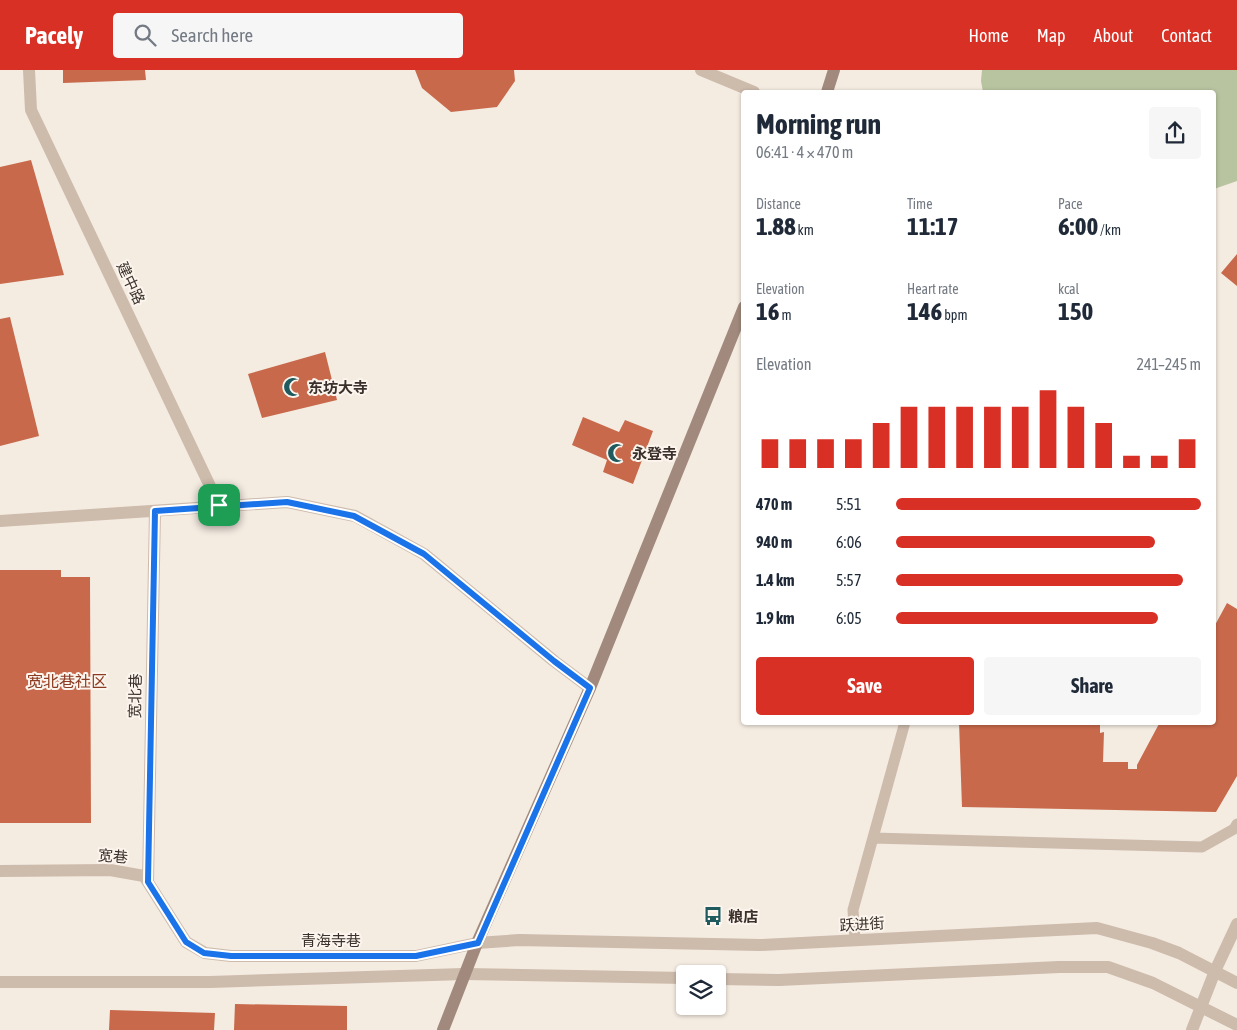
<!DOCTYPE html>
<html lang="en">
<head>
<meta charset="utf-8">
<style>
	:root { --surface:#fff; --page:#f6f6f7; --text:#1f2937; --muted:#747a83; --accent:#d93025 }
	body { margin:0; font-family:"Asap Condensed","Noto Sans SC",sans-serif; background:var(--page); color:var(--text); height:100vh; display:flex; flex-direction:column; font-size:19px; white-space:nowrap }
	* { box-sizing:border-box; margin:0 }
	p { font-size:16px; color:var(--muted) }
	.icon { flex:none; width:28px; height:28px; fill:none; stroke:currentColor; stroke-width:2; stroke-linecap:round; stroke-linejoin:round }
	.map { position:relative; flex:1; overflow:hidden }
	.details { position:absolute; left:741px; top:20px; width:475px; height:635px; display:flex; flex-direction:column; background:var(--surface); border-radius:5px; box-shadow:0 1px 4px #0004 }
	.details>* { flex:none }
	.tools { position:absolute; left:676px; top:895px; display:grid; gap:10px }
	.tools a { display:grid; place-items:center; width:50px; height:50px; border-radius:5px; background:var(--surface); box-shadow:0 1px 4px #0004; font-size:25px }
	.pin { position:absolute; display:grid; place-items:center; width:42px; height:42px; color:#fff; margin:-21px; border-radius:10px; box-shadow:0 2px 8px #0006 }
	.round { display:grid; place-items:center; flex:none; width:52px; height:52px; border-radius:5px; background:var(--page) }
	.summary { display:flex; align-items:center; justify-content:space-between; height:85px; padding:0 15px }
	h1 { font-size:28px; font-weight:700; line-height:38px }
	.figures { display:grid; grid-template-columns:repeat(3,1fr); gap:8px; height:85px; padding:5px 15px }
	.figures div { display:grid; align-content:center }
	.figures b { font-size:25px; font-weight:700 }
	.figures small { font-size:14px; font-weight:400 }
	.figures p { font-size:14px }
	.chart { height:140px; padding:10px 15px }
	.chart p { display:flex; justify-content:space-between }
	.chart svg { width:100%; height:90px; margin-top:5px; stroke:var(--accent); stroke-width:6 }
	.button { display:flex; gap:10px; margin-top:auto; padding:10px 15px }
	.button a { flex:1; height:58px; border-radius:5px; background:var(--accent); color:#fff; font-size:20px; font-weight:700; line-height:58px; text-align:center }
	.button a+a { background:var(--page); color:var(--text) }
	ul { padding:0 15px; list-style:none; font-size:16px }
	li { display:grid; grid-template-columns:80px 60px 1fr; align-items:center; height:38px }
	li i { height:12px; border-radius:6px; background:var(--accent) }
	header { display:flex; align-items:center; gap:30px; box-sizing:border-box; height:70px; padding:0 25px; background:var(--accent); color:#fff }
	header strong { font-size:24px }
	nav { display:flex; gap:28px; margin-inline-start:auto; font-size:18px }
	.search { width:350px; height:45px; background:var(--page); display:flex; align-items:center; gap:12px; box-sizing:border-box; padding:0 18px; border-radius:5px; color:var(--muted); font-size:19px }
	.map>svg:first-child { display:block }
	.green { fill:#b8c4a0 }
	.building { fill:#c8694b }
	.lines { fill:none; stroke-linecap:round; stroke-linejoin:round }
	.service { stroke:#cdbbac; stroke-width:11 }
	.minor { stroke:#cdbbac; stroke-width:12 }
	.tertiary { stroke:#cdbbac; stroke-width:12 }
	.secondary { stroke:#a18a7d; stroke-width:12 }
	.route-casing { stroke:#fff; stroke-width:10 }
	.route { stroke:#1a73e8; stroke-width:6 }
	.labels { text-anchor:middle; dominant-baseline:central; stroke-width:4; stroke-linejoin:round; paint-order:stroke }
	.street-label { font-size:15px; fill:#3b302b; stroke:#fbf5ee }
	.poi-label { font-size:15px; font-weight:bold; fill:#3b302b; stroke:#fbf5ee; text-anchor:start }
	.neighbourhood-label { font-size:16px; fill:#8c3b22; stroke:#fbf5ee }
</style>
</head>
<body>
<header>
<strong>Pacely</strong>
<div class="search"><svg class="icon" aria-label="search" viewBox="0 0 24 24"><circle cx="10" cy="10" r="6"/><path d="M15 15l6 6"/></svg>Search here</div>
<nav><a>Home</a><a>Map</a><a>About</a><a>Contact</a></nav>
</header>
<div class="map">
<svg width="1237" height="960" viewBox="0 0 1237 960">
	<rect width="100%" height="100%" fill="#f4ebe1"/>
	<!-- green -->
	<path class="green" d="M982 0H1237V111L1214 119V22H983L981 11Z"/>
	<!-- building -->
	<path class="building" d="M63 0H145L146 10 63 13Z
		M415 0H514L515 11 497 37 451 42 422 18Z
		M31 90 64 205 0 214V97Z
		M1237 184V216L1221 203Z
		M10 247 39 366 0 376V249Z
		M325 282 337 330 262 348 248 304Z
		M583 347 619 362 625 350 653 361 633 414 603 402 607 390 572 375Z
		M0 500H61V507H90L91 753H0Z
		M1227 533 1237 539V706L1216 742 962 737 959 652H1100V663L1104 662 1103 692H1128V699H1137V695L1160 652H1214V557Z
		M235 934 347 936V960H234Z
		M110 940 215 943 214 960H109Z"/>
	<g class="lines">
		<!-- service -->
		<path class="service" d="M873 768 1202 777 1234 759 1237 754
			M855 870 853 840 905 652"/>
		<!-- minor -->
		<path class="minor" d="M29 0 31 40 219 435
			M701 0 754 22
			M0 451 287 432 355 446 424 484 554 591 590 618
			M0 801 110 800 144 806 186 872 205 883 231 886H416L477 873
			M148 812 155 441
			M1215 901 1237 854
			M0 912H210L464 904"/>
		<!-- tertiary -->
		<path class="tertiary" d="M477 873 519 870 760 875 1097 858 1152 873 1179 883 1237 913
			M464 904 685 908
			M718 909 779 910 1059 897H1108L1153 913 1237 955
			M1192 960 1215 901"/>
		<!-- secondary -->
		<path class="secondary" d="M827 22 834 0
			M443 960 477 873 590 618 744 237"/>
	</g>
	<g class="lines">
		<!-- route casing -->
		<g class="route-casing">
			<path id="route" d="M287 432 354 446 424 484 554 591 590 618 478 873 416 886H231L204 883 186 872 148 812 155 441Z"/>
		</g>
		<!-- route -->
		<use href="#route" class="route"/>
	</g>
	<!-- icons -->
	<defs>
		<g id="mosque-bare" transform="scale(1.5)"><path d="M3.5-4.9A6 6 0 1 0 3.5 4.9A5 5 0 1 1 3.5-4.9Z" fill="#1f5a5e" stroke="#fbf5ee" stroke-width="2.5" paint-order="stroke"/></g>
		<g id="bus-bare" transform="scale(1.5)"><path d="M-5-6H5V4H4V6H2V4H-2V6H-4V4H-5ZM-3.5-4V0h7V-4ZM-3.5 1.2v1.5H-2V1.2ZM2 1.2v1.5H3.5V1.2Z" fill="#1f5a5e" stroke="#fbf5ee" stroke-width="2.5" paint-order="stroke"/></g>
	</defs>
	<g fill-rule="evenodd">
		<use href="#mosque-bare" x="293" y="317"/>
		<use href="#mosque-bare" x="617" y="383"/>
		<use href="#bus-bare" x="713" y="846"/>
	</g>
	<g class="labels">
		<!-- street labels -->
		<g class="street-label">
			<text transform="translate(131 213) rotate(65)">建中路</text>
			<text transform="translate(135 626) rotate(-89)">宽北巷</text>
			<text transform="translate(113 786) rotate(5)">宽巷</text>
			<text transform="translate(862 854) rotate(-3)">跃进街</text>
			<text x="331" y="870">青海寺巷</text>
		</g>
		<!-- poi labels -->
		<g class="poi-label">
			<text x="308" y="317">东坊大寺</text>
			<text x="632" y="383">永登寺</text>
			<text x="728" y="846">粮店</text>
		</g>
		<!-- neighbourhood labels -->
		<g class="neighbourhood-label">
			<text x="67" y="611">宽北巷社区</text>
		</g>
	</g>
</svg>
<div class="tools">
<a><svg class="icon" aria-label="layers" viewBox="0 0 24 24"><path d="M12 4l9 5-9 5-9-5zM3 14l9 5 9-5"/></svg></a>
</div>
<div class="pin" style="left:219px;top:435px;background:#1e9e55"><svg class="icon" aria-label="arrive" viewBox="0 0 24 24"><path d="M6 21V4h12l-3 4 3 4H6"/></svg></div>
<section class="details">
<div class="summary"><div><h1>Morning run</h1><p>06:41 · 4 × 470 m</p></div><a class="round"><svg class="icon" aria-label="share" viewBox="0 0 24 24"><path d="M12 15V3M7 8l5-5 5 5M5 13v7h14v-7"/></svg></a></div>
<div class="figures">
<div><p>Distance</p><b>1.88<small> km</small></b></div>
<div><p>Time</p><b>11:17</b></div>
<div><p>Pace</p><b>6:00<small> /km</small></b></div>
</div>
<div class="figures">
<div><p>Elevation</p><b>16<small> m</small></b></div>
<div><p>Heart rate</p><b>146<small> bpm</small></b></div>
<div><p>kcal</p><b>150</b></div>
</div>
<div class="chart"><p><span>Elevation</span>241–245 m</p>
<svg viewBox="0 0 160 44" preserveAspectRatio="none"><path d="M5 44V30M15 44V30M25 44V30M35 44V30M45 44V22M55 44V14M65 44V14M75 44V14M85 44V14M95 44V14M105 44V6M115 44V14M125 44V22M135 44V38M145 44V38M155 44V30"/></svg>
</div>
<ul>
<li><b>470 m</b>5:51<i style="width:100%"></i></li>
<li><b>940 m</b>6:06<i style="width:85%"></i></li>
<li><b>1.4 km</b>5:57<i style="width:94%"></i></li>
<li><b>1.9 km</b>6:05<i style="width:86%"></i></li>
</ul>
<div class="button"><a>Save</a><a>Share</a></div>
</section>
</div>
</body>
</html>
